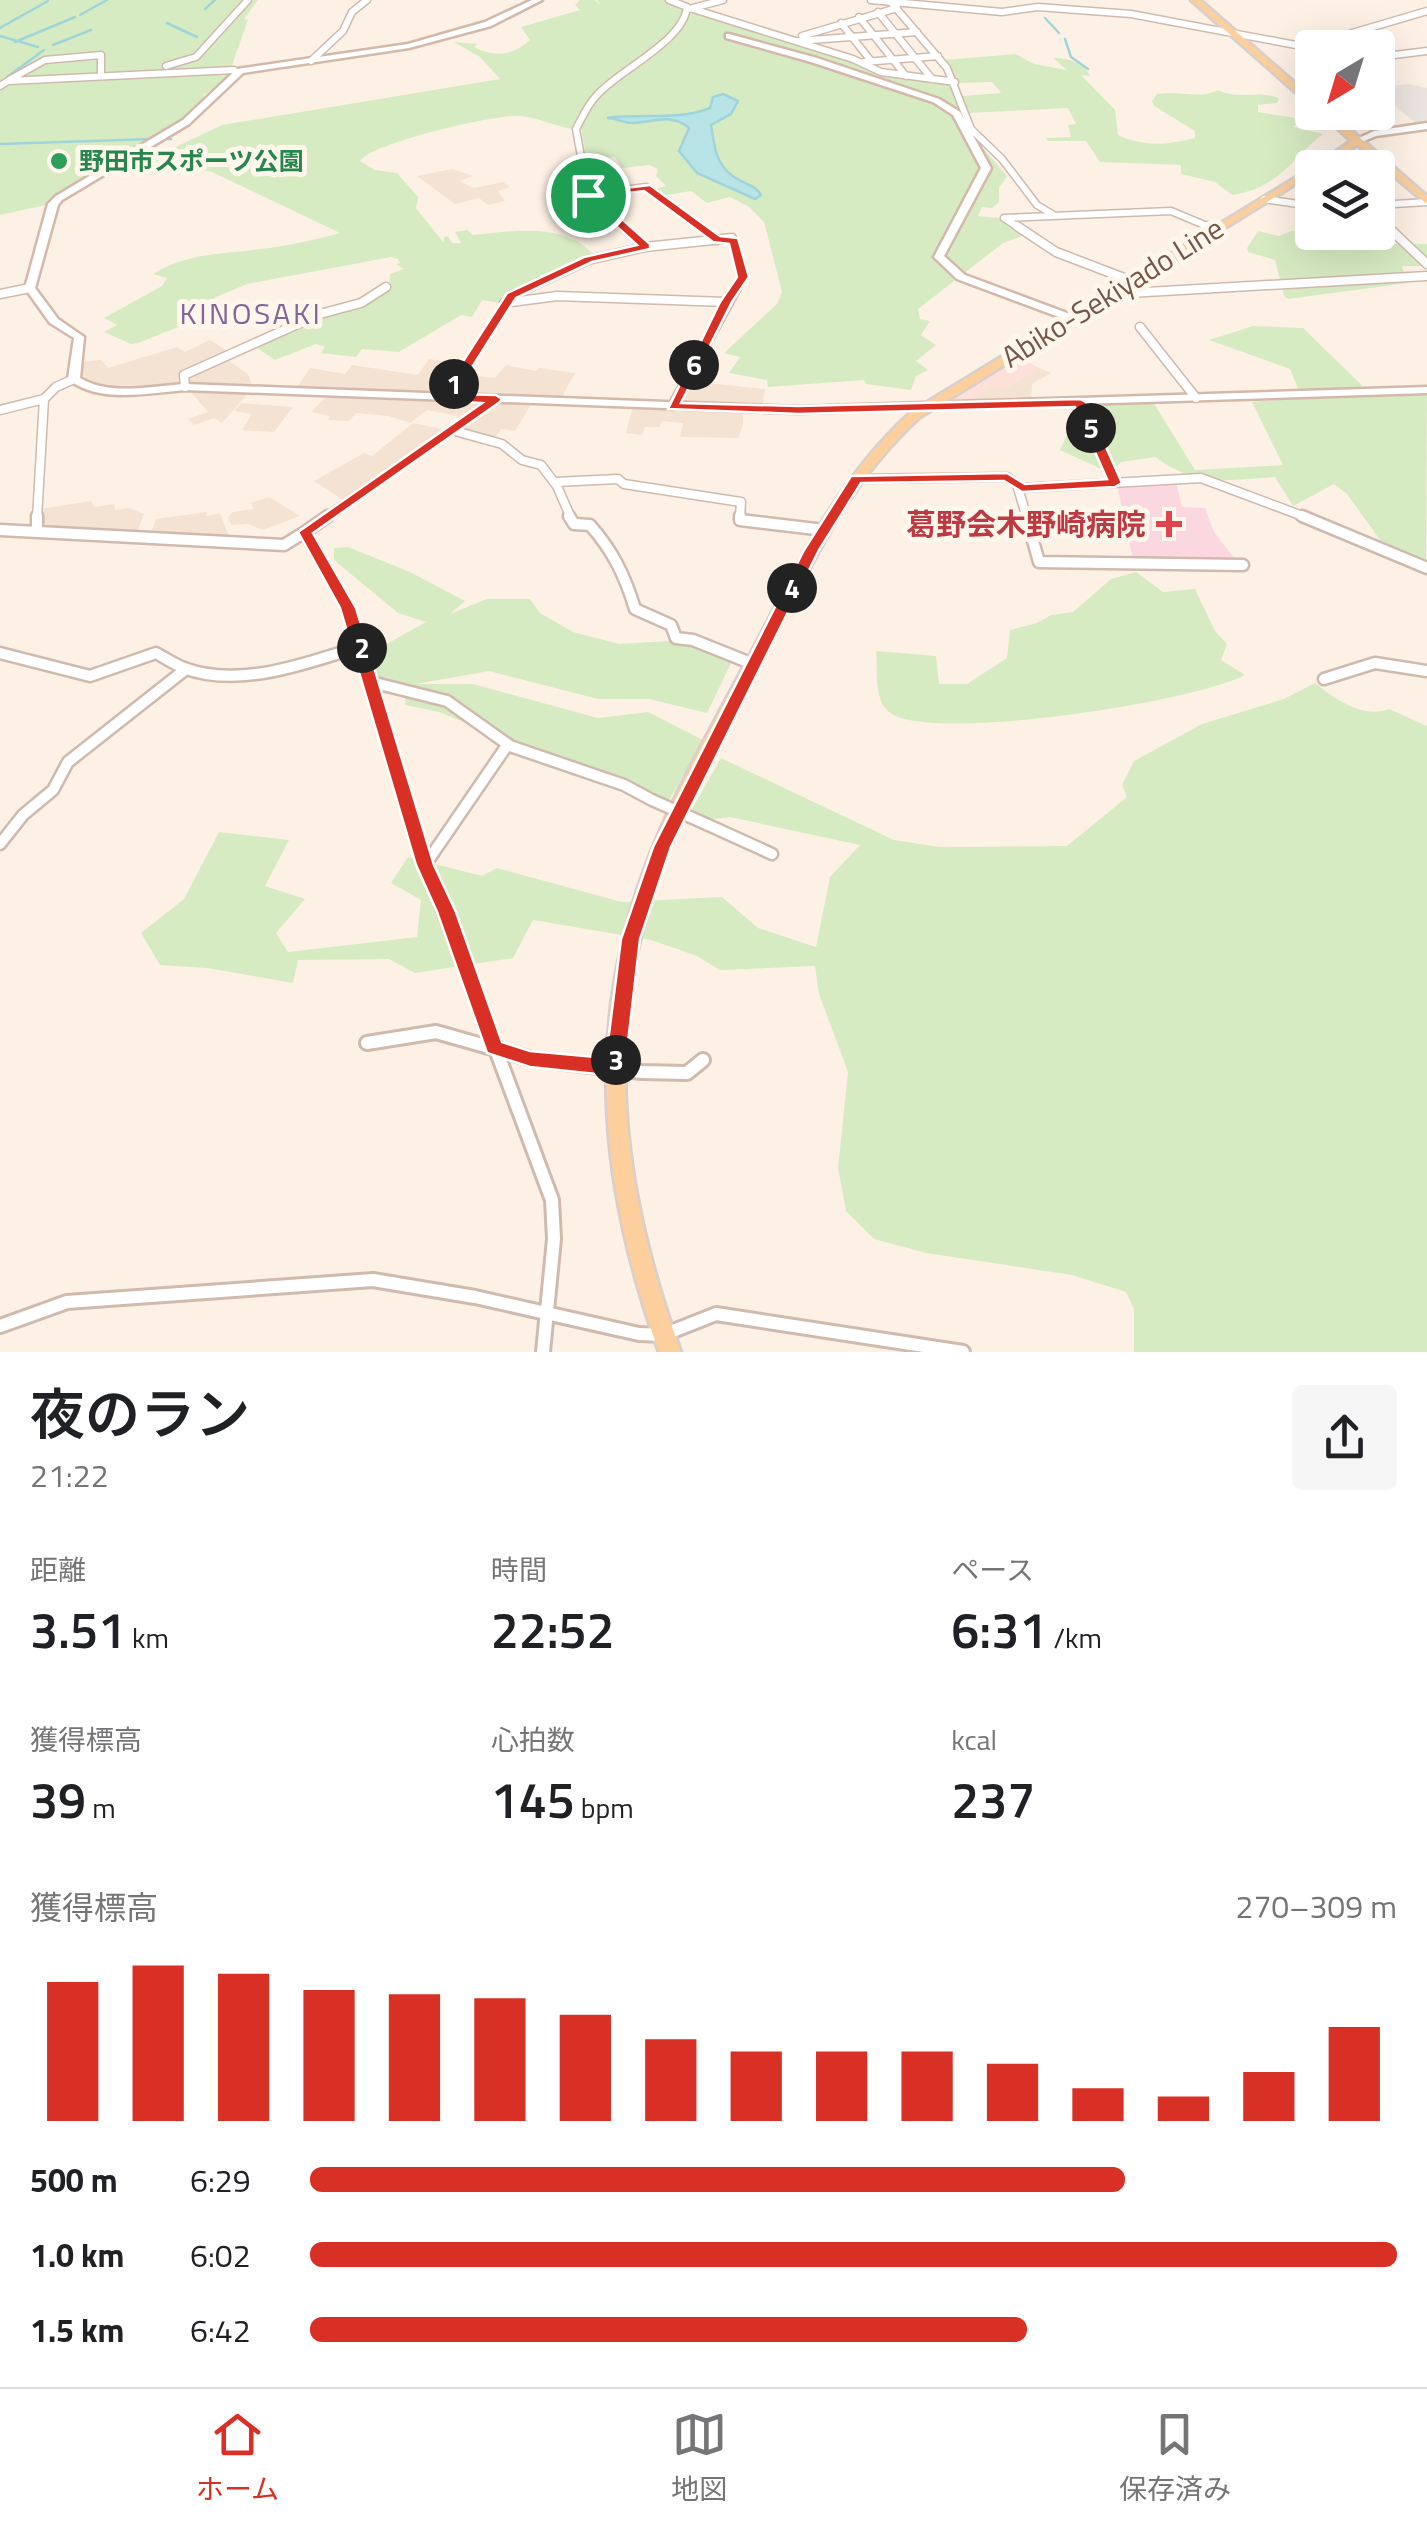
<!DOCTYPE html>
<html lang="ja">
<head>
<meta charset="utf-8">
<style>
	:root { --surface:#fff; --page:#f6f6f6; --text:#202124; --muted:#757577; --line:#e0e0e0; --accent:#d93025 }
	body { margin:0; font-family:"Titillium Web","Noto Sans JP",sans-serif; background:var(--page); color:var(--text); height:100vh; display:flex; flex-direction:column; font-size:38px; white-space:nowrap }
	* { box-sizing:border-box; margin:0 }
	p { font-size:32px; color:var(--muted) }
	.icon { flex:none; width:55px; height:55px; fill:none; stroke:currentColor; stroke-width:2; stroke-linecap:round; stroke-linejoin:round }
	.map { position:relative; height:1352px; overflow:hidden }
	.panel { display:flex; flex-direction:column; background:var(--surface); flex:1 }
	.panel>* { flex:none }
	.needle { width:65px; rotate:218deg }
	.buttons { position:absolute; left:1295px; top:30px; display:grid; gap:20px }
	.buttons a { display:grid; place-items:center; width:100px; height:100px; border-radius:10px; background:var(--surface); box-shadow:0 10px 40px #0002; font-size:50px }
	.pin { position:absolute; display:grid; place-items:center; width:85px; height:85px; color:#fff; margin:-42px; border:5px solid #fff; border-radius:50%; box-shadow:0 2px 10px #0007 }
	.km { position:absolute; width:50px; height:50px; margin:-25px; border-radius:50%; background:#222; color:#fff; font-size:28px; line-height:50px; text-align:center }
	.round { display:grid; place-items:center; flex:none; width:105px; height:105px; border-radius:10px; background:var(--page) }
	.overview { display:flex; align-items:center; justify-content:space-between; height:170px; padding:0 30px }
	h1 { font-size:55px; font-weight:600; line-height:75px }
	.figures { display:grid; grid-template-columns:repeat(3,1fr); gap:15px; height:170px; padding:10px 30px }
	.figures div { display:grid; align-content:center }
	.figures b { font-size:50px; font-weight:600 }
	.figures small { font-size:28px; font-weight:400 }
	.figures p { font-size:28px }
	.chart { height:280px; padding:20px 30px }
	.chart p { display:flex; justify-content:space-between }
	.chart svg { width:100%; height:180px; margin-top:10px; stroke:var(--accent); stroke-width:6 }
	ul { padding:0 30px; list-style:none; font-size:32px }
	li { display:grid; grid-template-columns:160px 120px 1fr; align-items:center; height:75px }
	li i { height:25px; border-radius:12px; background:var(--accent) }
	.dock { display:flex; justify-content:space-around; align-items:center; height:140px; border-top:2px solid var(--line); background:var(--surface); font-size:28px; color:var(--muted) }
	.dock a { display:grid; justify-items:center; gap:5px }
	.dock .active { color:var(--accent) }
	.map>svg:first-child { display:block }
	.residential { fill:#f4e2d3 }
	.commercial { fill:#fde0d9 }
	.industrial { fill:#ece4df }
	.medical { fill:#fbd8e0 }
	.green { fill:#d7ebc3 }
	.water { fill:#b9e4e7; stroke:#9fd5d9; stroke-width:2.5 }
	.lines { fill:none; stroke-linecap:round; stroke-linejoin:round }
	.stream { stroke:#9fd5d9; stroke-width:2.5 }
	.street-far3-casing { stroke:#d0baae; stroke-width:9 }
	.street-far2-casing { stroke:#d0baae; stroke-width:11 }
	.street-far1-casing { stroke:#d0baae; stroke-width:15 }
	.street-casing { stroke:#d0baae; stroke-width:18 }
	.secondary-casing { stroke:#d4b9ab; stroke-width:5 }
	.primary-casing { stroke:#d9cfcc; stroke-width:5 }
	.street-far3 { stroke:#fff; stroke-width:6 }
	.street-far2 { stroke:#fff; stroke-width:8 }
	.street-far1 { stroke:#fff; stroke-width:10 }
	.street { stroke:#fff; stroke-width:12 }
	.secondary { fill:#fff; fill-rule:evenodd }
	.primary { fill:#fccf9d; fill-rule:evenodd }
	.street-bridge-casing { stroke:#d0baae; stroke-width:15; stroke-linecap:butt }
	.street-bridge { stroke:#fff; stroke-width:10 }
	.route { fill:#d93025; stroke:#fff; stroke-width:2.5; fill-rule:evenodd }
	.leisure-dot { fill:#2e9e5b; stroke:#fff6ec; stroke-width:4 }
	.health-dot { fill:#e0444e; stroke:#fff6ec; stroke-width:4 }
	.labels { text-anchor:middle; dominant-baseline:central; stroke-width:10; stroke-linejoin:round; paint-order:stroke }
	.far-leisure-label { font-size:25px; font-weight:bold; fill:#27864d; stroke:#fff6ec; text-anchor:start }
	.street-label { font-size:30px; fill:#76554a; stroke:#fff6ec }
	.far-quarter-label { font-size:30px; letter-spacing:2.5px; fill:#83659a; stroke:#fff6ec }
	.health-label { font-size:30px; font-weight:bold; fill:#be3a42; stroke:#fff6ec; text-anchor:end }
</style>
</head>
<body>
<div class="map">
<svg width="1427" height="1352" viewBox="0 0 1427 1352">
	<rect width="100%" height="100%" fill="#fdf1e5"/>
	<!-- residential -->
	<path class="residential" d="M452 169 473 176 459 181 474 188 503 182 510 187 498 191 505 201 488 205 479 198 455 204 417 176Z
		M210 340 230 353 182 374 180 385 94 386 78 378 81 362 101 360 108 368 177 347 185 352Z
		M226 359 248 374 253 387 188 385 186 375Z
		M429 359 463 364 444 395 296 389 310 368 345 374 352 365 418 375Z
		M506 365 536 371 539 368 575 373 560 400 453 394 464 375 495 378Z
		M1039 368 1051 373 1032 384 1031 402 978 404 976 396 989 388H1007Z
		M688 381 765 389 762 407 676 404Z
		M188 389 250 391 222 423 214 418 194 425 188 419 208 412Z
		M329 394 489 401 469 418 427 410 410 423 389 416 356 413 349 421 328 420 330 416 311 412Z
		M497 402 532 403 515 431 501 429 494 439 461 429Z
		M241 403 279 406 293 407 274 432 242 430 252 414 234 411Z
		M633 406 743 410V425L738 438 680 437 683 423 662 421 659 427H645L642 435 626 433Z
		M413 423 450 431 346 502 314 481 364 453 372 456Z
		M269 497 300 516 263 530 248 524 232 525 228 518 233 512 254 509 251 503Z
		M91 501 94 507 114 504 115 510 129 508 144 514 136 535 41 529 40 509Z
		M206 512V516L220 513 230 540 150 536 156 519Z"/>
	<!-- commercial -->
	<path class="commercial" d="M1024 360 1039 368 1007 388H989L976 396 978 404H953L947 400 1009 361Z"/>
	<!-- industrial -->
	<path class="industrial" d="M1409 84 1427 88V124L1419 125 1378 93V87Z"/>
	<!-- medical -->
	<path class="medical" d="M1176 482 1182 507 1205 508 1214 532 1238 563 1134 564 1117 485Z"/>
	<!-- green -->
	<path class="green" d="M0 0H246L188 62 249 0H258L244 19 248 20 231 68 234 73 204 95 200 105 179 124 46 205 0 215Z
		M580 0H595L600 5 597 0H666L687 10 670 34 595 93 574 129C555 127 538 117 519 116 495 114 372 143 360 161L375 170 397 173 418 197 416 208 444 243V237L448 236 452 243H461L455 232 467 230 473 235C517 230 566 223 594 255L526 285 500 303 482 300 472 317 461 315 399 352 362 349 356 357 321 353 325 347 316 344 275 360 254 346C299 326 347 311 389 286L390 274 404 269 396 264 400 263 398 259 391 257 247 284 216 297 181 326 138 343 131 344 104 332 117 325 104 318 162 286 167 278 153 274C186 253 223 254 261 249 287 246 315 240 340 233L210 171 119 174 222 125 500 79 480 57 454 42 477 44 474 47C496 58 513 55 530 40L521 27 580 10 575 5Z
		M694 10 730 25 851 59 880 72 953 84 976 140 1007 176 999 188V202L992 208 982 207 978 216 1001 218 1027 234 1003 243 918 309 920 319 930 321 921 335 936 345 916 361 928 370 916 376 911 390 866 384 864 380 768 387 767 380 729 373 740 357 724 353 777 304 782 292 764 222 749 207 730 197 707 203 691 191 661 196 652 190 666 186 656 176 658 169 649 165 622 168 615 157 586 158 581 127 601 94 676 34Z
		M1016 54 1034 64 1067 70 1053 58C1067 57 1086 64 1090 76L1081 75 1115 110 1118 135C1144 147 1168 145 1195 138V131L1154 106 1152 101 1157 94C1178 90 1199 100 1218 90 1239 100 1257 90 1279 98L1277 103 1258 105V112L1302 119 1293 127 1323 134C1294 155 1281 188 1232 195L1215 182 1181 174V165L1100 162 1086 141H1048L1046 138 1071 137 1068 125 1076 124 1068 108 969 113 962 96 1001 93 992 82 958 83 944 60Z
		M1378 220 1383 239 1394 244H1427V266H1402L1407 283 1288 299 1284 296 1275 260 1248 252 1247 248 1258 231 1279 236 1291 231 1378 232Z
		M1253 326 1303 328 1374 397 1427 395 1426 564 1380 540 1347 494 1334 484 1293 506 1275 477C1227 480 1196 487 1155 457L1121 462 1110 473 1060 450 1080 406 1153 402 1195 470 1283 465 1252 402 1302 398 1290 369 1209 340Z
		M348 547 410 572 465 601 450 614 487 599H530L540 613 573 632 619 644 686 640 733 659 707 713 649 699H598L489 671 416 684H473L598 718 648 712 703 740 667 804 439 712 405 705 406 687 374 681 367 655 426 622 398 613 334 560V548Z
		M1136 572 1163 592 1195 589 1215 631 1227 644 1221 660 1245 675C1194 702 938 742 892 714 873 703 878 672 876 651L936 656 939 684H967L1007 658 1010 630 1037 623 1051 615 1073 612 1111 579Z
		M1315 683C1335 699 1363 719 1389 709L1427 726V1352H1134V1309L1126 1292 1072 1275 926 1253 874 1239 846 1211 838 1168 848 1072 819 994 815 966 720 970 697 956 651 940 533 920 513 958 415 973 389 959 298 960 293 983 207 968 160 965 141 933 184 899 219 832 289 840 265 886 305 899 276 933 288 952 417 937 421 900 391 883 408 857 482 876 497 868 622 902 722 897 758 928 816 947 830 877 860 845 730 817 684 823 721 758 894 840 939 847 1067 846 1127 797 1122 785 1134 761 1202 724 1284 699Z"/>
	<!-- water -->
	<path class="water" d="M723 94 738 101 731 114 711 125C715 148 715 168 741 181 750 186 755 186 761 195L755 199 697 173 679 151 689 128C670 112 653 123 632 123 623 123 616 118 607 118 639 113 678 121 710 108L713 97Z"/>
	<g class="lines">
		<!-- stream -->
		<path class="stream" d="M205 9 215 0
			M80 15 107 0
			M1045 18 1059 33
			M167 23 197 37
			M0 28 48 1
			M0 36 38 47
			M1065 39 1071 57 1088 69
			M15 42 75 17
			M53 45 91 30
			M7 77 44 50
			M166 139H171
			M0 144 153 139"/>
		<!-- street-far3 casing -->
		<g class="street-far3-casing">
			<path id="street-far3" d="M871 0 1002 12 1038 7 1131 14 1312 48
				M890 1 947 68 971 129 1002 159 1037 205 1052 214
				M689 9 723 0
				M693 9 853 59 881 72 955 82
				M878 12 932 79
				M859 17 906 76
				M841 23 871 61
				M802 36 897 8
				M798 41 917 32
				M1308 46 1427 11
				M1378 57 1427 51
				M311 61 343 31 352 12 367 0
				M864 62 938 56
				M166 66 196 57 248 0
				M9 80 45 60 101 55V76
				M0 86 8 81 234 70
				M588 195 646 187 702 229
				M1264 199 1312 206
				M1378 205 1427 202
				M1378 218 1390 229
				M625 229 588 195 576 129C582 118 588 104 597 95 619 70 684 41 687 7L669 0
				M1021 229 1004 218 1171 211 1214 229"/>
		</g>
		<!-- street-far2 casing -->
		<g class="street-far2-casing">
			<path id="street-far2" d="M699 226 717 240
				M1017 226 1056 252 1132 281
				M1208 226 1214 229
				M1387 226 1427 264
				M645 247 732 238 743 277 672 406
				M0 294 30 288
				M1112 294 1427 276
				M504 303 557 296 726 302
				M1140 327 1196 398
				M185 387 184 375 320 314 361 303 386 287
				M447 397 511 296 588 260 645 247 622 226
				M1080 402 1115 483
				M0 410 44 399 56 387 74 379
				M455 431 502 444 522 460 541 465 557 486 571 518
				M856 479 1007 477 1022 488 1201 478 1308 518
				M555 482 618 479 624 484 741 502 740 518
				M1018 488 1027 518
				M37 518 44 399
				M325 518 496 399"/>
		</g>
		<!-- street-far1 casing -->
		<g class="street-far1-casing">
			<path id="street-far1" d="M328 516 305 532 348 608 425 865 435 886
				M569 516 574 524 590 525C613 551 625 576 635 609L671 625 676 638 693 640 753 664
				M740 516V520L824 530
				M1026 516 1039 562 1243 565
				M1302 516 1427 568
				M0 530 284 545 305 532
				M37 531V516
				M0 653 90 676 156 653C165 658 174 664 184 668 239 689 308 663 361 646
				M1324 679 1375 663 1427 671
				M371 682 447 701 510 746 624 785 652 800
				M706 824 772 854
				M0 844 23 815 53 790 68 762 186 669
				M425 865 508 744"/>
		</g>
		<!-- street casing -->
		<g class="street-casing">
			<path id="street" d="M434 883 552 1200 554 1239 543 1352
				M367 1043 436 1032 531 1059 642 1072 687 1073 703 1060
				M0 1326 67 1302 373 1280 475 1297 639 1334 663 1335 716 1314 963 1352"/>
		</g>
		<!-- secondary casing -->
		<g class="secondary-casing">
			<path id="secondary" d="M532 0H542L491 26 409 48 243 73 189 124 62 200 58 205 35 288 58 319 84 337 80 378C109 396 152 386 185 384L798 407 1427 387V393L798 413 185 390C149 393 98 404 68 379L74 338 50 323 25 288 48 204 56 196 183 120 237 69 408 44 485 22Z
				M729 34 817 58 939 99 960 112 991 168 944 256 965 275 1075 316V320H1067L957 279 934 257 981 168 953 115 933 102 811 62 726 38V34Z
				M1427 123V129L1376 136 1357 144 1353 141 1374 131Z"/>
		</g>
		<!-- primary casing -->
		<g class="primary-casing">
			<path id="primary" d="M1191 0H1200L1312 98V105L1309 104Z
				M1320 112H1330L1427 196V204L1357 145 1324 168H1312V174L919 418C846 485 812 564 767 651 728 725 685 798 658 877 602 1040 623 1193 681 1352H659C602 1193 584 1039 642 876 670 797 713 725 752 651 798 564 836 480 911 412L1313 167 1351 141Z"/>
		</g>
		<!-- street-far3 -->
		<use href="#street-far3" class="street-far3"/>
		<!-- street-far2 -->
		<use href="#street-far2" class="street-far2"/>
		<!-- street-far1 -->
		<use href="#street-far1" class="street-far1"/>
		<!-- street -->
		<use href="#street" class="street"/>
		<!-- secondary -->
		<use href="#secondary" class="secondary"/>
		<!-- primary -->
		<use href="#primary" class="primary"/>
		<!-- street-bridge casing -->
		<g class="street-bridge-casing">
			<path id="street-bridge" d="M652 800 706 824"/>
		</g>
		<!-- street-bridge -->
		<use href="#street-bridge" class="street-bridge"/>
	</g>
	<!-- route -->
	<path class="route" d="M650 185 720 236 738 238 749 277 732 302 681 403 798 406 1080 399 1086 402 1122 483 1115 487 1022 492 1004 481 861 483 819 550 671 847 640 939 625 1068 615 1076 530 1067 487 1053 437 912 416 865 340 608 298 532 482 403 446 401 440 397 507 293 584 257 637 245 584 197V193ZM644 191 713 242 729 244 737 277 720 302 668 409 798 414 1075 407 1107 479 1025 484 1007 473 851 476 804 550 653 847 621 939 606 1058 530 1051 502 1042 456 912 434 865 356 608 313 533 500 402 502 399 496 395 455 394 516 298 592 262 650 249V244L597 197Z"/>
	<!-- markers -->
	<circle class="leisure-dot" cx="59" cy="161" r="10"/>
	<path class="health-dot" d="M1164 509h10v10h10v10h-10v10h-10v-10h-10v-10h10z"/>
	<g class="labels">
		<!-- far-leisure labels -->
		<g class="far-leisure-label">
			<text x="79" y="161">野田市スポーツ公園</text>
		</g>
		<!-- street labels -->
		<g class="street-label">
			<text transform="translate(1112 292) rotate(-32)">Abiko-Sekiyado Line</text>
		</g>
		<!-- far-quarter labels -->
		<g class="far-quarter-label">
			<text x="251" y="313">KINOSAKI</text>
		</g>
		<!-- health labels -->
		<g class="health-label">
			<text x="1146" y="524">葛野会木野崎病院</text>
		</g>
	</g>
</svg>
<div class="buttons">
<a><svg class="needle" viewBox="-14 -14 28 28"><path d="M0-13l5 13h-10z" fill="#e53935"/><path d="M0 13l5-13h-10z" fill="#757577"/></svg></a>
<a><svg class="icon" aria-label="layers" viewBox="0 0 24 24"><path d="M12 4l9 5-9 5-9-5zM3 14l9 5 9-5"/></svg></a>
</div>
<div class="pin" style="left:588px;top:195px;background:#1e9e55"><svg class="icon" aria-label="arrive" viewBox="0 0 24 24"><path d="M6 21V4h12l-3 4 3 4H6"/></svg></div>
<b class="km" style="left:454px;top:384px">1</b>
<b class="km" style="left:362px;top:648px">2</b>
<b class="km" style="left:616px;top:1060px">3</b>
<b class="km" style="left:792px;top:588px">4</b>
<b class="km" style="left:1091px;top:428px">5</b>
<b class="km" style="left:694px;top:365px">6</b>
</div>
<section class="panel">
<div class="overview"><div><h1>夜のラン</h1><p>21:22</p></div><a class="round"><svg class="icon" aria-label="share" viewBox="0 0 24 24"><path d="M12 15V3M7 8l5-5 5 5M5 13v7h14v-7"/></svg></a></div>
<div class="figures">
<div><p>距離</p><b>3.51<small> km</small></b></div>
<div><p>時間</p><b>22:52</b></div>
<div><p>ペース</p><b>6:31<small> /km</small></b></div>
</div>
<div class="figures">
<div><p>獲得標高</p><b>39<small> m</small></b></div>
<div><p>心拍数</p><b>145<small> bpm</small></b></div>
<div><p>kcal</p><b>237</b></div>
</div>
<div class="chart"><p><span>獲得標高</span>270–309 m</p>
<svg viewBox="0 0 160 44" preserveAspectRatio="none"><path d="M5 44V10M15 44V6M25 44V8M35 44V12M45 44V13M55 44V14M65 44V18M75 44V24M85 44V27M95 44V27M105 44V27M115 44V30M125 44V36M135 44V38M145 44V32M155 44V21"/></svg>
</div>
<ul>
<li><b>500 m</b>6:29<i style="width:75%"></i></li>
<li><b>1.0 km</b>6:02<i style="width:100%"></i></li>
<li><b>1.5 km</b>6:42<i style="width:66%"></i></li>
</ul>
</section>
<nav class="dock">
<a class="active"><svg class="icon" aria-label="home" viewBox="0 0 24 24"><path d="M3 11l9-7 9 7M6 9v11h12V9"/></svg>ホーム</a>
<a><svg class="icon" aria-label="map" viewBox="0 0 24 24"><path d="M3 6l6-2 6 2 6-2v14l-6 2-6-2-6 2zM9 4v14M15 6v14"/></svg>地図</a>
<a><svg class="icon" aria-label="saved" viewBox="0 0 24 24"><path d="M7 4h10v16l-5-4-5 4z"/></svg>保存済み</a>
</nav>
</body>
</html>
